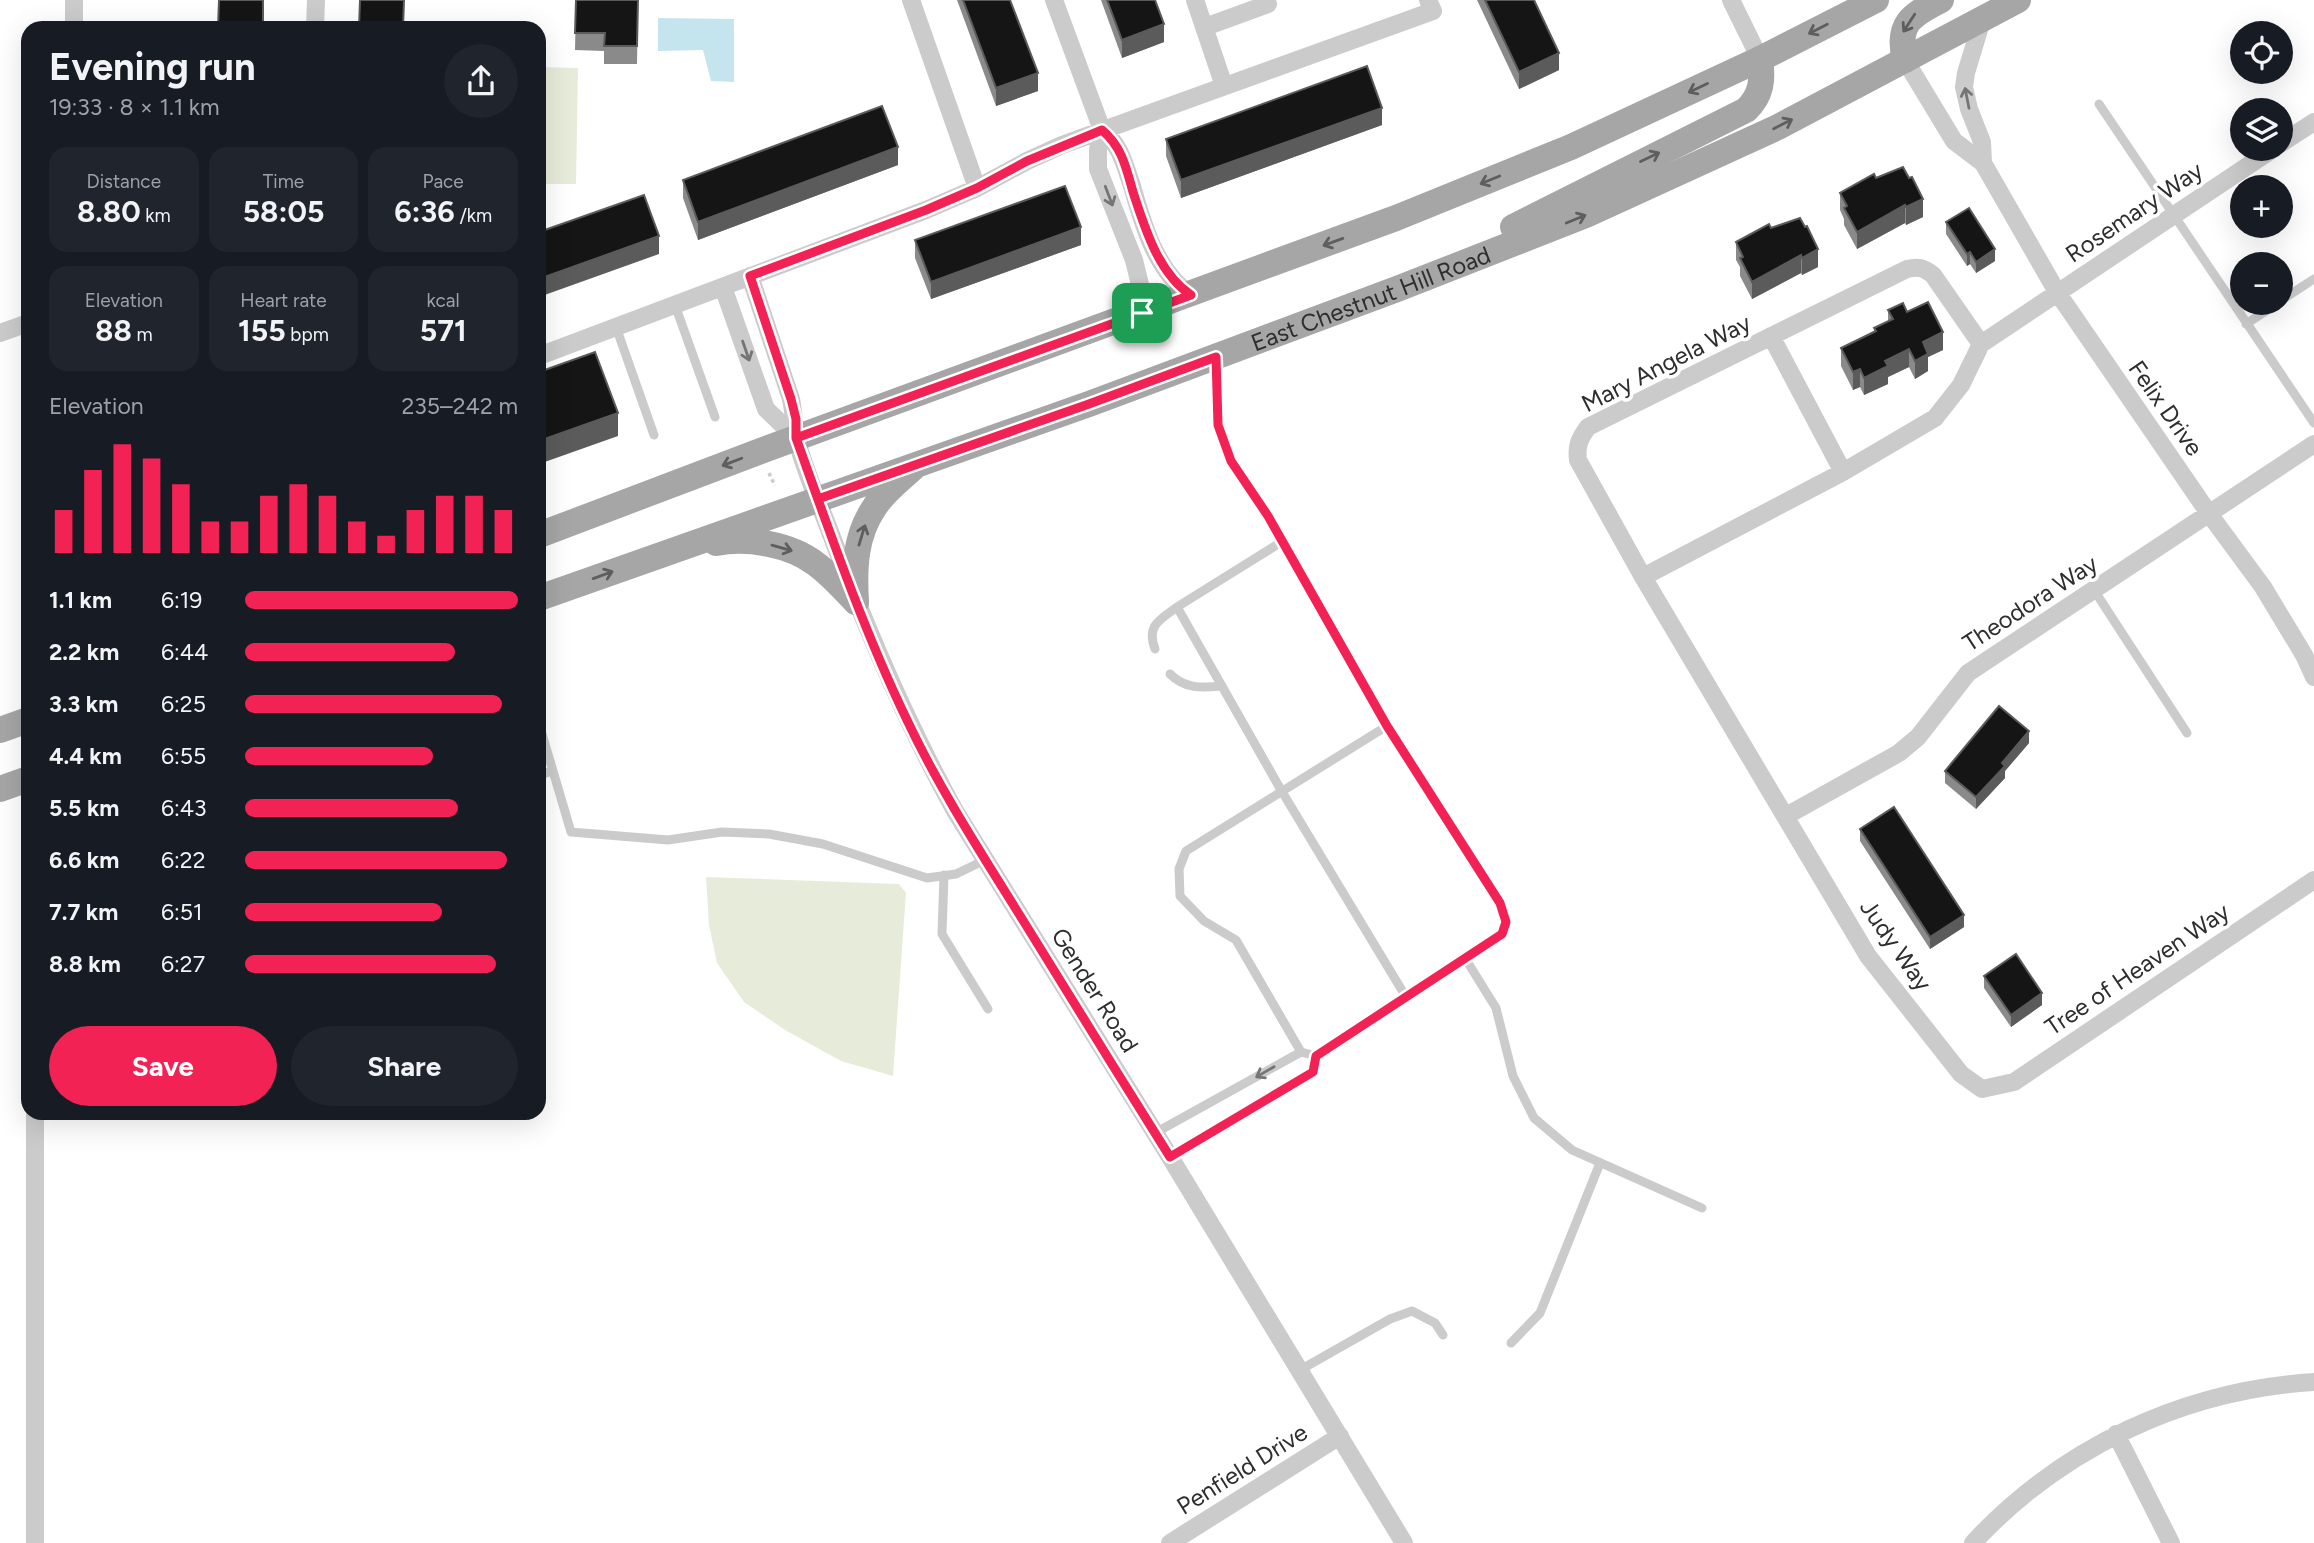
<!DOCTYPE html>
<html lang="en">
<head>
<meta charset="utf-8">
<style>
	:root { --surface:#171b24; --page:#20242c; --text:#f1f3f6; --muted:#9ea1a6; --accent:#f32255 }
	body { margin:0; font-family:Figtree,sans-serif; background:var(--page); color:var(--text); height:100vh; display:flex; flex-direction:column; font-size:26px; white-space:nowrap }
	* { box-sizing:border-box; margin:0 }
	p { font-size:23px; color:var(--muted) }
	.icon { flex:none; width:38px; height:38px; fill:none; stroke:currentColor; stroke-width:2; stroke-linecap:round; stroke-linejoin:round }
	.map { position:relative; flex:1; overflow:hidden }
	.panel { position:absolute; left:21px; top:21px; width:525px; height:1099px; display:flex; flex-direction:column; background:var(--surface); border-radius:21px; box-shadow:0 7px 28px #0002 }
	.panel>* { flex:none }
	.controls { position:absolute; left:2230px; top:21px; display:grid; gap:14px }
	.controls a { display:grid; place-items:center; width:63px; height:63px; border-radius:50%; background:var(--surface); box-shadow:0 7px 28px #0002; font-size:35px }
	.pin { position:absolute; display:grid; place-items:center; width:60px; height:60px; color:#fff; margin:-30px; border-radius:14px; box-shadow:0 4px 10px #0006 }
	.round { display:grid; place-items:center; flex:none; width:74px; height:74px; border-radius:37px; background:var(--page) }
	.headline { display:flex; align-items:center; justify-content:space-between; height:119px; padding:0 28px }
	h1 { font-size:38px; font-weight:700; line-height:52px }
	.stats { display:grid; grid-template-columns:repeat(3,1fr); gap:10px; height:119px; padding:7px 28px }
	.stats div { display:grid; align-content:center; border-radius:18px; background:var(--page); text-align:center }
	.stats b { font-size:30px; font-weight:700 }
	.stats small { font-size:19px; font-weight:400 }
	.stats p { font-size:19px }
	.chart { height:196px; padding:14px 28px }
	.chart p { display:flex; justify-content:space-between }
	.chart svg { width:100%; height:126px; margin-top:7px; stroke:var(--accent); stroke-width:6 }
	.button { display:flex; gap:14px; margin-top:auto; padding:14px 28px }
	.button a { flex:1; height:80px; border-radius:42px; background:var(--accent); color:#fff; font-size:28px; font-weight:700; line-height:80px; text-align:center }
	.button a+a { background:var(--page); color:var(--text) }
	ul { padding:0 28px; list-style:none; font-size:23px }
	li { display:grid; grid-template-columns:112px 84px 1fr; align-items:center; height:52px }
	li i { height:18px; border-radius:9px; background:var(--accent) }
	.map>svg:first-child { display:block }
	.green { fill:#e7ecda }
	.water { fill:#c4e5ee }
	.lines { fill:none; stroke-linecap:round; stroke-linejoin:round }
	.path { stroke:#cbcbcb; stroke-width:3.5; stroke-dasharray:3.5 3.5; stroke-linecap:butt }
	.service { stroke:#cbcbcb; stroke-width:9 }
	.minor { stroke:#cbcbcb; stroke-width:18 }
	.primary { stroke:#a6a6a6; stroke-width:26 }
	.wall { fill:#8a8a8a }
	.shaded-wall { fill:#5b5b5b }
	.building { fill:#151515; stroke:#5b5b5b; stroke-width:2 }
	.oneway { stroke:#5e5e5e }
	.oneway2 { stroke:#757575 }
	.route-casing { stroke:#fff; stroke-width:14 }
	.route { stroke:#f32255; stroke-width:9 }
	.labels { text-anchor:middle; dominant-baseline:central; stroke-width:7; stroke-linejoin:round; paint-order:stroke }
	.street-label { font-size:24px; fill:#2e2e2e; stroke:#fff }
</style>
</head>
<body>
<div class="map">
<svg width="2314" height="1543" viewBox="0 0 2314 1543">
	<rect width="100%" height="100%" fill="#fff"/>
	<!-- green -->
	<path class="green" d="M539 67 578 68 576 184H539Z
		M706 877 899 884 906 893 893 1076 841 1061 785 1030 744 1002 717 963 709 925Z"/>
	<!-- water -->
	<path class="water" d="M658 18 734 19V82L711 81 703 50 658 51Z"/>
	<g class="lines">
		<!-- path -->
		<path class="path" d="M769 473 775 486"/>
		<!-- service -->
		<path class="service" d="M2099 104 2314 423
			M2280 301 2314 279
			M675 305 715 417
			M2246 324 2278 303
			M616 327 654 435
			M1216 359 1218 425 1231 461 1268 516 1387 726 1500 903 1506 922 1502 934 1316 1056
			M1283 541 1177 607 1281 790 1406 997
			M2094 590 2187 733
			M1155 649C1146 625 1160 620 1177 607
			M1170 674C1185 689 1201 688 1222 686
			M539 724 553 771
			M539 775 553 771 571 832 668 840 722 832 769 834 823 844 927 878 956 874 985 860
			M944 875 942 934 988 1009
			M1465 958 1496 1008 1513 1076 1534 1118 1572 1150 1702 1208
			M1301 1052 1236 940 1204 921 1180 896 1179 869 1186 851 1387 726
			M1155 1133 1301 1052 1316 1056 1313 1072 1170 1157
			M1511 1343 1540 1313 1600 1163
			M1300 1370 1390 1319 1412 1311 1435 1323 1443 1335"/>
		<!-- minor -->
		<path class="minor" d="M911 0 977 188
			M1054 0 1102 130C1121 146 1124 163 1132 186 1143 224 1156 272 1191 295
			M1195 0 1224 86
			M1731 0 1760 59
			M1982 20 1966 73 1964 87 1969 109 1982 142 1983 163
			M1205 27 1268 4
			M74 28V0
			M315 28 316 0
			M1905 60 1954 141 1983 163 2057 292 2210 515 2263 587 2304 655 2314 677
			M1102 130 1098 150V169L1134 260 1144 301 1142 313
			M2280 144 2314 122
			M750 276 791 399C794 412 794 429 797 441 806 474 820 505 832 537 867 631 906 722 955 811L1170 1157 1404 1543
			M723 287 766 409 796 438
			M0 333 28 323
			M1771 336 1843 472
			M1981 344 1933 275C1924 268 1919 266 1907 269L1588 427C1580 438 1576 445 1578 460L1643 577 1868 956 1961 1074 1982 1089 2014 1082 2314 880
			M1981 344 2273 149
			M539 356 926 210 977 188 1027 161 1062 145 1433 11 1428 0
			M1643 577 1843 472 1935 418 1961 385 1981 344
			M1786 816 1899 753 1918 737 1968 673 2314 444
			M2116 1434 2171 1543
			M35 1543V1113
			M1170 1543 1340 1436
			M1973 1543C2062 1447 2184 1390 2314 1382"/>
		<!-- primary -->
		<g class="primary">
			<path d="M1905 60C1896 24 1911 15 1941 0"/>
			<path d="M1513 227 1746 110C1762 95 1763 79 1760 59"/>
			<path d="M539 535 766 449 1396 218 1571 147 1760 59 1876 0"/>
			<path d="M716 543C747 537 790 544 816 564 830 574 843 589 856 602"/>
			<path id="s1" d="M539 598 1089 404 1397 289 1586 215 1778 127 2018 0"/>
			<path d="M856 602C854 568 855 536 874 508 883 493 899 481 912 469"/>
			<path d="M0 730 28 720"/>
			<path d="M0 789 28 779"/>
		</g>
	</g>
	<!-- wall -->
	<path class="wall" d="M576 0H638L637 64H604V51L575 50Z
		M957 0H1010L1038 91 996 106Z
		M1101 0H1155L1164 42 1122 58Z
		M1477 0H1534L1559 70 1519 89Z
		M1382 125 1181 198 1166 156V139Z
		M898 165 698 240 683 198V180Z
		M1876 178 1923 217 1906 225 1905 223 1857 249 1844 225V219L1840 210V193Z
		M1946 222 1995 261 1976 273 1970 264 1967 266 1946 234Z
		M1771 228 1818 267 1802 275 1801 273 1752 299 1740 276V267L1736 260V242Z
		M915 240 1081 245 931 299 915 258Z
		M1888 310 1907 312 1943 350 1928 357V371L1915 379 1909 367 1888 377V384L1864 395 1860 387 1853 390 1841 366V348L1874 331V328L1888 321Z
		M2029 743 2005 771V778L1976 809 1945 783V771Z
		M1860 829 1964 927 1930 949 1860 841Z
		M1984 976 2042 1005 2011 1027 1984 988Z"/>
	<!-- shaded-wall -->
	<path class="shaded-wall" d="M1164 24V42L1122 58V40Z
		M1559 53V70L1519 89V72Z
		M1038 73V91L996 106V88Z
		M1382 108V125L1181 198V180Z
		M898 147V165L698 240V222Z
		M1923 199V217L1906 225V207Z
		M1905 205V223L1857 249V232Z
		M1081 227V245L931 299V282Z
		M659 236V254L539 297V279Z
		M1818 249V267L1802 275V258Z
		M1995 249V261L1976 273V262Z
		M1970 252V264L1967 266V254Z
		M1801 255V273L1752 299V282Z
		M1943 332V350L1928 357V371L1915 379V361L1923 342Z
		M1909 349V367L1888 377V384L1864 395V378L1885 361Z
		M1860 369V387L1853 390V372Z
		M618 413V436L539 464V441Z
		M2029 731V743L2005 771V778L1976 809V797L2002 763Z
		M1964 915V927L1930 949V937Z
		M2042 993V1005L2011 1027V1015Z"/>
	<!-- building -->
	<path class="building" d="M219 0H263V28H218Z
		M360 0H404L403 28H359Z
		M576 0H638L637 46H604L605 33H575Z
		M963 0H1010L1038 73 996 88Z
		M1107 0H1155L1164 24 1122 40Z
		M1485 0H1534L1559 53 1519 72Z
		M1367 66 1382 108 1181 180 1166 139Z
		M882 106 898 147 698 222 683 180Z
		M1903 167 1909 178 1912 177 1923 199 1906 207 1905 205 1857 232 1844 208 1847 206 1840 193 1874 174 1876 178Z
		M1065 186 1081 227 931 282 915 240Z
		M644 195 659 236 539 279V232Z
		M1969 208 1995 249 1976 262 1970 252 1967 254 1946 222Z
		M1800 218 1805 227 1807 226 1818 249 1802 258 1801 255 1752 282 1740 258 1743 257 1736 242 1769 224 1771 228Z
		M1928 302 1943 332 1923 342 1928 354 1915 361 1909 349 1885 361 1888 366 1864 378 1860 369 1853 372 1841 348 1876 331 1874 328 1893 319 1888 310 1903 303 1907 312Z
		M595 352 618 413 539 441V372Z
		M1999 706 2029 731 2002 763 2005 766 1976 797 1945 771Z
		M1894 807 1964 915 1930 937 1860 829Z
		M2016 954 2042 993 2011 1015 1984 976Z"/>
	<!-- one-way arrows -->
	<defs><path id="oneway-shaft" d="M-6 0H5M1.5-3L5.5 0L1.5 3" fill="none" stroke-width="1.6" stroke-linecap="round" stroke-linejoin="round" transform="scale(1.75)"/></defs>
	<g class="oneway">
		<use href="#oneway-shaft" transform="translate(1909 23) rotate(123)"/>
		<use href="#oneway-shaft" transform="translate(1818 29) rotate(153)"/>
		<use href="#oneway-shaft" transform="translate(1698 88) rotate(155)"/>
		<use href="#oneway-shaft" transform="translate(1783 124) rotate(-27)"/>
		<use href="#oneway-shaft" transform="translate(1650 157) rotate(-26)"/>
		<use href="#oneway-shaft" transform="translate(1490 180) rotate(158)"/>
		<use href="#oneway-shaft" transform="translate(1576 219) rotate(-22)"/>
		<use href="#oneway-shaft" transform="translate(1333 242) rotate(160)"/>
		<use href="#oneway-shaft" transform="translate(732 462) rotate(159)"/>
		<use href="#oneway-shaft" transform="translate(862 535) rotate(-73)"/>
		<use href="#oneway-shaft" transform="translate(782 548) rotate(16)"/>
		<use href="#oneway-shaft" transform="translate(603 575) rotate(-20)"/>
	</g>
	<g class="oneway2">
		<use href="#oneway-shaft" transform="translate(1967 98) rotate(-101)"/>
		<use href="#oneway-shaft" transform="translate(1109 196) rotate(69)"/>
		<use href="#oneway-shaft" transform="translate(746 351) rotate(71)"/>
		<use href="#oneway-shaft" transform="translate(1265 1072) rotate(150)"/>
	</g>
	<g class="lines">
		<!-- route casing -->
		<g class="route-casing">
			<path id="route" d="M1142 313 796 438C830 533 863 629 907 720 940 790 983 856 1024 922 1072 1000 1121 1079 1170 1157L1313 1072 1316 1056 1502 934 1506 922 1500 903 1387 726 1268 516 1231 461 1218 425 1216 357 1089 404 818 499 796 438V419L791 399 750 276 926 210 977 188 1027 161 1102 130C1122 147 1126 167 1133 192 1145 228 1158 273 1191 295L1142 313"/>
		</g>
		<!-- route -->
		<use href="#route" class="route"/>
	</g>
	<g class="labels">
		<!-- street labels -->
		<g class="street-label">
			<text transform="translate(2134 212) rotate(-34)">Rosemary Way</text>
			<text stroke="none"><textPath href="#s1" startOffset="884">East Chestnut Hill Road</textPath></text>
			<text transform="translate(1666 363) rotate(-27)">Mary Angela Way</text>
			<text transform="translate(2166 408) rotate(55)">Felix Drive</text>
			<text transform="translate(2030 603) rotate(-33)">Theodora Way</text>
			<text transform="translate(1896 945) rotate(55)">Judy Way</text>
			<text transform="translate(2137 969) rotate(-34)">Tree of Heaven Way</text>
			<text transform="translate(1095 990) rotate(58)">Gender Road</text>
			<text transform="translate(1242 1469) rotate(-32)">Penfield Drive</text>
		</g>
	</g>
</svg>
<div class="controls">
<a><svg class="icon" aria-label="locate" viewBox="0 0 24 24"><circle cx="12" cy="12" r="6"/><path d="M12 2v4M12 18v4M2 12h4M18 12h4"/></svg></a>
<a><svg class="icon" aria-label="layers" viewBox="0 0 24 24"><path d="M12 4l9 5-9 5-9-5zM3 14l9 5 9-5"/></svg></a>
<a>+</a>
<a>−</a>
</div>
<div class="pin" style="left:1142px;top:313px;background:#1e9e55"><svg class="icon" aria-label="arrive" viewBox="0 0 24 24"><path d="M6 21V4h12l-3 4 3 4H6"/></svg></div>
<section class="panel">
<div class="headline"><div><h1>Evening run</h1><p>19:33 · 8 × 1.1 km</p></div><a class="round"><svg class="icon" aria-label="share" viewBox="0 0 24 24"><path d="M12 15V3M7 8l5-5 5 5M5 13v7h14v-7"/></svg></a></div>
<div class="stats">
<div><p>Distance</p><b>8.80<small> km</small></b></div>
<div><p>Time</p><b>58:05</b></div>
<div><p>Pace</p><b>6:36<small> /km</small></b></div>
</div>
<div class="stats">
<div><p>Elevation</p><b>88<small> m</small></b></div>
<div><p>Heart rate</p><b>155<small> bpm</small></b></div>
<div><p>kcal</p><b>571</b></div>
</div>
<div class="chart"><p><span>Elevation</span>235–242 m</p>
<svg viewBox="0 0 160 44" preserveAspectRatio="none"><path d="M5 44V29M15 44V15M25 44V6M35 44V11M45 44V20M55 44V33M65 44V33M75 44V24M85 44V20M95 44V24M105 44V33M115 44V38M125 44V29M135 44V24M145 44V24M155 44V29"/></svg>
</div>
<ul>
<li><b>1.1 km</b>6:19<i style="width:100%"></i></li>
<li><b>2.2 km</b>6:44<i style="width:77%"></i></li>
<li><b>3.3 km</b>6:25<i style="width:94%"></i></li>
<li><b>4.4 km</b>6:55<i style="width:69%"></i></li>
<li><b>5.5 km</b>6:43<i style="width:78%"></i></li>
<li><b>6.6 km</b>6:22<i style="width:96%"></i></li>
<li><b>7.7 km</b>6:51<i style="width:72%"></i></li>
<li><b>8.8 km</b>6:27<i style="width:92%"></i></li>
</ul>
<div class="button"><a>Save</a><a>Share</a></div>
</section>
</div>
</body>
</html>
